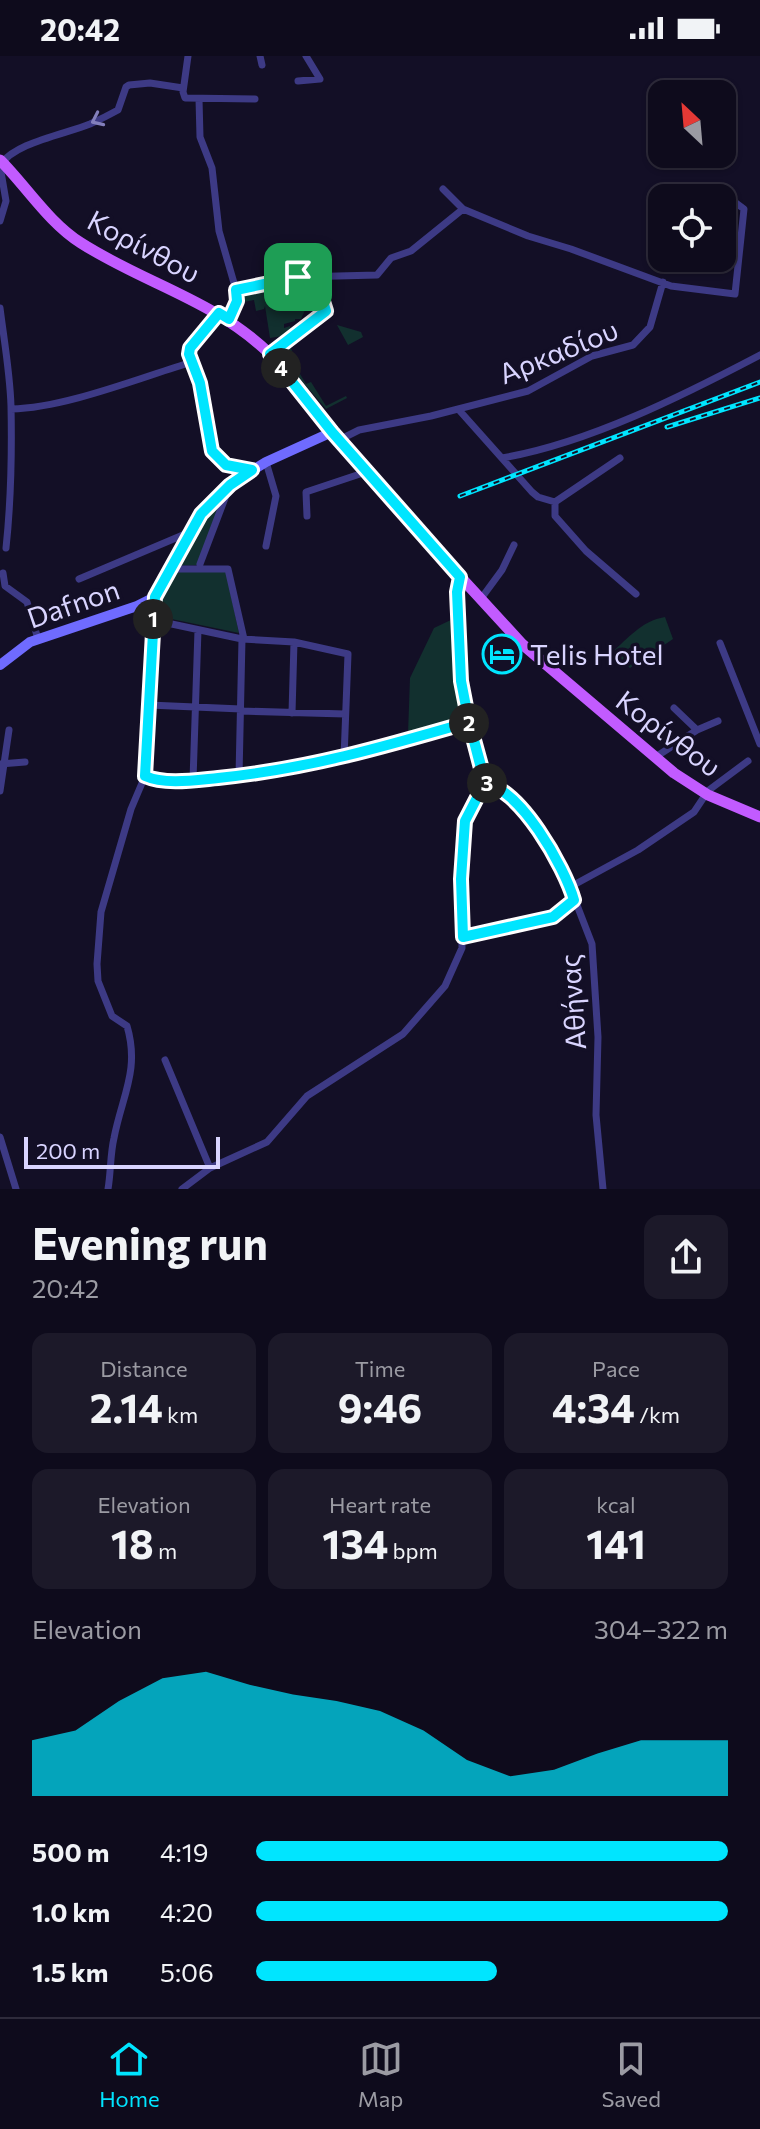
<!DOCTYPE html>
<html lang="en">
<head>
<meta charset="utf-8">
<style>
	:root { --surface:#0e0b1c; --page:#1c1929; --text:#f1f3f6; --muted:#9b9ba3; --line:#2e2b3b; --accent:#00e5ff }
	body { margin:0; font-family:Commissioner,sans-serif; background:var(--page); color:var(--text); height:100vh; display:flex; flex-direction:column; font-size:30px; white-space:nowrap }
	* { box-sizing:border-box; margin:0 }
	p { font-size:26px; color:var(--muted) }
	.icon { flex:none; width:44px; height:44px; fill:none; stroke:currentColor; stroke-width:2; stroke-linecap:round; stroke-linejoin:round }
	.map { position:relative; height:1133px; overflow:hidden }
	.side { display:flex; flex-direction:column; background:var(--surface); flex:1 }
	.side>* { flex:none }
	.needle { width:52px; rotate:334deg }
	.buttons { position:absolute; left:648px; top:24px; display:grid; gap:16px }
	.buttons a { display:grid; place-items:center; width:88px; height:88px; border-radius:16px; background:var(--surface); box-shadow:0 2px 6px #0004,0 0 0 2px var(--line); font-size:40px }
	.scale { position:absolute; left:24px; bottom:20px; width:196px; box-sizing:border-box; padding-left:8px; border:4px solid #d9d4ff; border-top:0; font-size:22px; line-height:28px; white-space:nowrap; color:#d9d4ff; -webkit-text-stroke:6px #130f26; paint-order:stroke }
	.pin { position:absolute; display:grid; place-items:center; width:68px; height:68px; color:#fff; margin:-34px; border-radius:16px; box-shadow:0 4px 12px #0006 }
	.km { position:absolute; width:40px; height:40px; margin:-20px; border-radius:50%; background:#222; color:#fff; font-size:22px; line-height:40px; text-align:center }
	.round { display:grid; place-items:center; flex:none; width:84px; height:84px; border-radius:16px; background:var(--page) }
	.head { display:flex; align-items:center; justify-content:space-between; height:136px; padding:0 32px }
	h1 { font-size:44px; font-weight:700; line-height:60px }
	.metrics { display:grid; grid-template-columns:repeat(3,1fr); gap:12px; height:136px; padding:8px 32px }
	.metrics div { display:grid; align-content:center; border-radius:16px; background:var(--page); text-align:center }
	.metrics b { font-size:40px; font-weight:700 }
	.metrics small { font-size:22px; font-weight:400 }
	.metrics p { font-size:22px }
	.chart { height:224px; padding:16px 32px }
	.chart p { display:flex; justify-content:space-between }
	.chart svg { width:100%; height:144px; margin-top:8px; fill:var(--accent); opacity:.7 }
	ul { padding:0 32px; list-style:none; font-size:26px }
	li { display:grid; grid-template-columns:128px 96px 1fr; align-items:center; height:60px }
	li i { height:20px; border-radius:10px; background:var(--accent) }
	.status { display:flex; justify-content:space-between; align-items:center; height:56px; padding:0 40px; background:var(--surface); direction:ltr }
	.status svg { height:22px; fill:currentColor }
	.tabs { display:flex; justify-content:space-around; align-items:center; height:112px; border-top:2px solid var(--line); background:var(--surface); font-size:22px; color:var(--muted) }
	.tabs a { display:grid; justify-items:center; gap:4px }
	.tabs .active { color:var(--accent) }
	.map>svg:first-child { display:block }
	.green { fill:#12302f }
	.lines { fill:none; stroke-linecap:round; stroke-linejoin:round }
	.minor { stroke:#3d3a85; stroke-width:7 }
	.secondary { stroke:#6f6bff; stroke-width:10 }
	.primary { stroke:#c25bff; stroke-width:11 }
	.rail-casing { stroke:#00e5ff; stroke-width:5 }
	.rail { stroke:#130f26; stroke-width:2; stroke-dasharray:6; stroke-linecap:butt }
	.oneway { stroke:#837fbc }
	.route-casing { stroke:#fff; stroke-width:16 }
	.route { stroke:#00e5ff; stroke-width:10 }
	.labels { text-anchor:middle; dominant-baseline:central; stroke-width:7; stroke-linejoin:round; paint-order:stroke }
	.street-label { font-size:28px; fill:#d9d4ff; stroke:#130f26 }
	.poi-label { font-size:28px; fill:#d9d4ff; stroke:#130f26; text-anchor:start }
</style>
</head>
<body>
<div class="status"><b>20:42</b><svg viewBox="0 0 49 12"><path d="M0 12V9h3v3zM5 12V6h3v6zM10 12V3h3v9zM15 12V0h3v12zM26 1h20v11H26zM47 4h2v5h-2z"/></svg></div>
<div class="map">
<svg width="760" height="1133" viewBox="0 0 760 1133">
	<rect width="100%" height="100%" fill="#130f26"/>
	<!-- green -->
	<path class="green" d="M299 224 302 236 312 234 314 246 304 249 305 254 301 263H295V265L284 268V272L290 270 291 273 282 280 270 282 265 250 264 253 256 255 254 244 244 246 242 236 273 229 274 233 280 232V228Z
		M337 269 361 276 363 281 348 289Z
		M290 290 292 295 288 298 306 328 311 326 326 350 346 340 347 342 326 353 279 298Z
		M225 440 198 509 175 510 206 459Z
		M171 516H226L239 577 157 560 158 543Z
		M665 561 673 583 630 612 611 597C629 582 641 565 665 561Z
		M453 563 455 625 461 662 408 678 410 622 434 572Z"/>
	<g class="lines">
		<!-- minor -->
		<path class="minor" d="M188 0 183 36 185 42 255 43
			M260 0 262 9
			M298 25 320 23 306 0
			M199 43 200 81 212 112 219 175 236 234 237 245 229 263
			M443 133 463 153
			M0 165 6 145 0 110C12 87 66 78 90 68 99 64 109 59 118 54L126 31 129 29 150 27 183 32
			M236 234 298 221 377 219 391 202 411 195 463 153 528 180 571 193 671 230 735 238 744 153 732 144
			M0 252C4 284 10 317 11 350 12 397 11 445 6 492
			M219 257 190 292 189 298 200 327 212 395 226 409 252 414
			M270 298 326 255 320 236 301 222
			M11 353C65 352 139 322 192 306
			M459 354 532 436 538 441 555 446 620 402
			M339 384 359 374 431 360 528 335 592 300 633 289 650 271 663 226
			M502 402C589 387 682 340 760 299
			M555 446V460L586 495 636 538
			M307 460 306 436 366 416
			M266 490 276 440 266 406
			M200 508 230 429
			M169 513H228L244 583
			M3 517 5 530 27 546 38 583
			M79 523 190 476
			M480 544 502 514 514 489
			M153 564 242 583 294 586 348 598 344 702
			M720 587 760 688
			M149 649 241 653
			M241 655 345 658
			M292 657 294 586
			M697 674 718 665
			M654 702 697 674 674 652
			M0 708 25 706
			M145 720 157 723 193 724 291 712 344 702 469 666
			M239 720 242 583
			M193 724 198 574
			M482 727 497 730 539 775 570 831 592 888 598 981 596 1059 603 1133
			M0 735 9 674
			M705 737 748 705
			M570 831 638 794 694 756 706 738
			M463 881 553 861 574 844
			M165 1004 210 1112
			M0 1081 16 1133
			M108 1133C111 1116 110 1099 114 1082 122 1040 140 1014 127 970L112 960 98 925 97 908 101 856 131 753 145 720 155 541
			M182 1133 210 1112 267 1086 307 1040 403 978 445 930 462 892 461 823 465 765 481 734 483 720 461 625 457 536 460 521"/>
		<!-- secondary -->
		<path class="secondary" d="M0 609 30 586 137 550 155 541 190 476 215 443 238 423 266 406 332 376"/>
		<!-- primary -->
		<path class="primary" d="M0 104C26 130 49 167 81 187 145 228 213 243 270 298L401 456 522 588 674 717 708 739 760 761"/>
		<!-- rail casing -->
		<g class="rail-casing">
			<path id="rail" d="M667 371 760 342
				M460 440 760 326"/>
		</g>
		<!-- rail -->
		<use href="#rail" class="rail"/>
	</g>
	<!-- one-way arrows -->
	<defs><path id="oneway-chevron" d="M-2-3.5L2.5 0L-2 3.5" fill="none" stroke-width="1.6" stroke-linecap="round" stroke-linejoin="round" transform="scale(2)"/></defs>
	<use class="oneway" href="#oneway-chevron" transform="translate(97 64) rotate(155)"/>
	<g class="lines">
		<!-- route casing -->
		<g class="route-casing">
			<path id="route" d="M298 221 236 234 237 245 229 263 219 257 190 292 189 298 200 327 212 395 226 409 252 414 230 429 201 458 155 541 145 720C165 729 196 724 218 722 307 713 383 691 469 666L483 720 481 734 465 765 461 823 463 881 553 861 574 844C565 812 519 729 482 727V713L469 666 461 625 457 536 460 521 332 376 270 298 326 255 320 236 298 221"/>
		</g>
		<!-- route -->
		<use href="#route" class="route"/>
	</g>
	<!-- icons -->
	<defs>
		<g id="hotel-ring" transform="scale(2)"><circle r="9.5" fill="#130f26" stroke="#00e5ff" stroke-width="1.5"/><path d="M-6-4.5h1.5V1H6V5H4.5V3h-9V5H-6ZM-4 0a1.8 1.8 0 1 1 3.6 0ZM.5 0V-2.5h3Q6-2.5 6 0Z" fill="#00e5ff"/></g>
	</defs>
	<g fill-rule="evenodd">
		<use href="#hotel-ring" x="502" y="598"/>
	</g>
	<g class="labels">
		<!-- street labels -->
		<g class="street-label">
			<text transform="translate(144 190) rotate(28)">Κορίνθου</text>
			<text transform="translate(558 295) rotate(-22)">Αρκαδίου</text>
			<text transform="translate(73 547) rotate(-19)">Dafnon</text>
			<text transform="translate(669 677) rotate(37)">Κορίνθου</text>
			<text transform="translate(572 946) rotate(-94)">Αθήνας</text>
		</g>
		<!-- poi labels -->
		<g class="poi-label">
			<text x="530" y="598">Telis Hotel</text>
		</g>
	</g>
</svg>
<div class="buttons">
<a><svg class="needle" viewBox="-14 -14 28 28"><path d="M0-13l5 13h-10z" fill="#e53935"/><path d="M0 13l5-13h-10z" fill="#9b9ba3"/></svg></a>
<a><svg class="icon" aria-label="locate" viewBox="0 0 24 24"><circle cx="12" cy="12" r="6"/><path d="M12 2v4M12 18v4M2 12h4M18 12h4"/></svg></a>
</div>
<div class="scale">200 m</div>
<div class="pin" style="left:298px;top:221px;background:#1e9e55"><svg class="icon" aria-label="arrive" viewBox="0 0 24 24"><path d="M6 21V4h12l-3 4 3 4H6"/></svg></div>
<b class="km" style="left:153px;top:563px">1</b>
<b class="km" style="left:469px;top:667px">2</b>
<b class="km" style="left:487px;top:727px">3</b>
<b class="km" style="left:281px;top:312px">4</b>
</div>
<section class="side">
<div class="head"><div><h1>Evening run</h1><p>20:42</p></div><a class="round"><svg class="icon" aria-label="share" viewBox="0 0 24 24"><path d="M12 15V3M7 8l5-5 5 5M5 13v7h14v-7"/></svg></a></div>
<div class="metrics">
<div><p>Distance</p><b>2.14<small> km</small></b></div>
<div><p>Time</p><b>9:46</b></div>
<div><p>Pace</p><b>4:34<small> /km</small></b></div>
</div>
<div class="metrics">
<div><p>Elevation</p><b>18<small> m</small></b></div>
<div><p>Heart rate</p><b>134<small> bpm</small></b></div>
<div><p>kcal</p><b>141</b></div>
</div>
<div class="chart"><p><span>Elevation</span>304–322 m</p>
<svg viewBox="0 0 160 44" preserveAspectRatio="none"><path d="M0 44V27L10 24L20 15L30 8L40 6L50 10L60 13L70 15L80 18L90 24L100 33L110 38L120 36L130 31L140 27L150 27L160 27V44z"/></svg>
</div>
<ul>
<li><b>500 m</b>4:19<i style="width:100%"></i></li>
<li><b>1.0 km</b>4:20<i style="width:100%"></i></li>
<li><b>1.5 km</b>5:06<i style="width:51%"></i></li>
</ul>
</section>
<nav class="tabs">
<a class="active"><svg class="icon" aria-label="home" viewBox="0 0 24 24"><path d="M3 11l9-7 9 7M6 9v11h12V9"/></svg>Home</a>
<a><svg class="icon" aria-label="map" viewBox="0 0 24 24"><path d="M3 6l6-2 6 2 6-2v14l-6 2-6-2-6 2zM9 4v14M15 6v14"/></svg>Map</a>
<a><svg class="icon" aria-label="saved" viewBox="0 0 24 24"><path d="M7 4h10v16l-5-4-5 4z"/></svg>Saved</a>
</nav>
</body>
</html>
